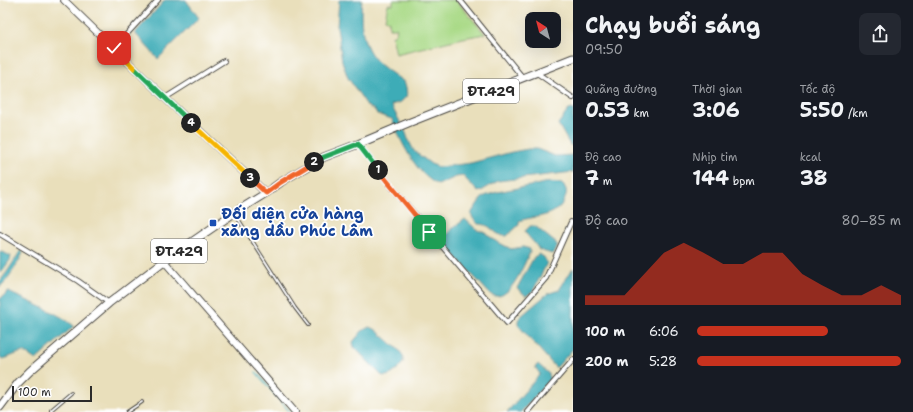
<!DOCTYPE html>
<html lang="vi">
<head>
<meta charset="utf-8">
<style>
	:root { --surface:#171b24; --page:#242831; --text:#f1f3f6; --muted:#9ea1a6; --accent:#c8321e }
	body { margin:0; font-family:"Shantell Sans",sans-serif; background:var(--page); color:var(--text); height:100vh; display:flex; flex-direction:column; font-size:15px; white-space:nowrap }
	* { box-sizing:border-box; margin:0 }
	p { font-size:13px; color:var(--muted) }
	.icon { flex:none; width:22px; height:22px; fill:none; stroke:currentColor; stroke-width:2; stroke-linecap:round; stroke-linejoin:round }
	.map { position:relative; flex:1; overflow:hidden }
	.details { display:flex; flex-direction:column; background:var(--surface); width:340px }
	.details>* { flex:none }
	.needle { width:26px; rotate:324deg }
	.controls { position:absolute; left:525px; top:12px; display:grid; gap:8px }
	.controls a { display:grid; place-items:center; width:36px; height:36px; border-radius:8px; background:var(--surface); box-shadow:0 4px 16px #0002; font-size:20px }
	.scale { position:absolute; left:12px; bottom:10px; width:80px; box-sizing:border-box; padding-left:4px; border:2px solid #2b2b2b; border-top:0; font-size:11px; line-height:14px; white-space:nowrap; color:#2b2b2b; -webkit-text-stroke:3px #fff; paint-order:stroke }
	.pin { position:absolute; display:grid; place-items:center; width:34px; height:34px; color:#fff; margin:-17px; border-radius:8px; box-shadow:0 2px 6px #0006 }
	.km { position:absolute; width:20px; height:20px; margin:-10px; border-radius:50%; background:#222; color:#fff; font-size:11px; line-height:20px; text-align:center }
	.round { display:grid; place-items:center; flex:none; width:42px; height:42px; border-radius:8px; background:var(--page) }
	.headline { display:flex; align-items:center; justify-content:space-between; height:68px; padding:0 12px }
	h1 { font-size:22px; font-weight:700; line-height:30px }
	.figures { display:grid; grid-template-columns:repeat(3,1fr); gap:6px; height:68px; padding:4px 12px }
	.figures div { display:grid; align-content:center }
	.figures b { font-size:20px; font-weight:700 }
	.figures small { font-size:11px; font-weight:400 }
	.figures p { font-size:11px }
	.chart { height:112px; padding:8px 12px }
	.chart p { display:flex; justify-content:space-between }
	.chart svg { width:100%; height:72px; margin-top:4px; fill:var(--accent); opacity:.7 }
	ul { padding:0 12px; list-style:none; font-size:13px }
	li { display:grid; grid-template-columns:64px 48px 1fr; align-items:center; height:30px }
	li i { height:10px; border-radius:5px; background:var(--accent) }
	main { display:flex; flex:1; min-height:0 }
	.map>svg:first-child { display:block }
	.green { fill:#aada88; stroke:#6a825a }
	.water { fill:#3cacb7; stroke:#346c71 }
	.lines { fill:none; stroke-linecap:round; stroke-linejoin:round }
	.stream { stroke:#3cacb7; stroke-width:1.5 }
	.lane-casing { stroke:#484641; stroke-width:4 }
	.street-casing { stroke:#484641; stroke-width:6 }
	.secondary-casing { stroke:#484641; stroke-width:8 }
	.primary-casing { stroke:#484641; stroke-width:9 }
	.lane { stroke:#fff; stroke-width:2 }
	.street { stroke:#fff; stroke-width:4 }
	.secondary { stroke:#fff; stroke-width:6 }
	.primary { stroke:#fff; stroke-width:7 }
	.split-1-casing { stroke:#fff; stroke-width:8 }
	.split-2-casing { stroke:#fff; stroke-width:8 }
	.split-3-casing { stroke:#fff; stroke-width:8 }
	.split-4-casing { stroke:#fff; stroke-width:8 }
	.split-5-casing { stroke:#fff; stroke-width:8 }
	.split-6-casing { stroke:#fff; stroke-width:8 }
	.split-1 { stroke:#f0652b; stroke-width:5 }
	.split-2 { stroke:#22a559; stroke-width:5 }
	.split-3 { stroke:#f0652b; stroke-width:5 }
	.split-4 { stroke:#f5b400; stroke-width:5 }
	.split-5 { stroke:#22a559; stroke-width:5 }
	.split-6 { stroke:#f5b400; stroke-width:5 }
	.transit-dot { fill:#1a4fb4; stroke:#fff; stroke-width:1.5 }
	.labels { text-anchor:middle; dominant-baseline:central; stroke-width:3.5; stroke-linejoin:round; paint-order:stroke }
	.shield { fill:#fff; stroke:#6b6b6b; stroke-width:1 }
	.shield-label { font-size:14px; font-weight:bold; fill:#2b2b2b }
	.transit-label { font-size:15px; font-weight:bold; fill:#164399; stroke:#fff; text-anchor:start }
</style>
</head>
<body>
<main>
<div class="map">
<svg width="573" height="412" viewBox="0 0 573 412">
	<rect width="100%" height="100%" fill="#fff"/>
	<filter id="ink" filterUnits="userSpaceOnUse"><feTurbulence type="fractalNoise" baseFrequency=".025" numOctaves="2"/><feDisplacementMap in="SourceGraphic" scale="8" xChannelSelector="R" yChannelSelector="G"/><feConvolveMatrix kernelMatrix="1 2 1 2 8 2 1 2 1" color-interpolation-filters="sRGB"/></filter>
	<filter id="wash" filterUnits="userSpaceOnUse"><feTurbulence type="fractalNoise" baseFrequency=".012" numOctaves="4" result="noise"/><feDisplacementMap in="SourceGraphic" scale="16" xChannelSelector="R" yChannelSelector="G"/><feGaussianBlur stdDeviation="0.9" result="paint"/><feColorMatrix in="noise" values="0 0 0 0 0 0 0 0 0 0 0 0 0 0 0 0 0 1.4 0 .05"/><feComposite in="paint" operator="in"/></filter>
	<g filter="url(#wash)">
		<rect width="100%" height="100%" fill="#e9dfbb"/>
		<!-- green -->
		<path class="green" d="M393 0H456L485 34 463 38 396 54 392 36 396 33 397 28H389V21L385 19 388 4 393 5Z"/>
		<!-- water -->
		<path class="water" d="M165 0H186L199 18 158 59 135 33Z
			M339 0H362C360 20 361 43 375 59 383 68 395 75 404 82L406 87 407 96 401 102 391 105 406 133 408 139 414 151 431 164 439 167 471 163 512 152 528 149H537L555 156 573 155V172L498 181 483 190 478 192 463 176 456 177 438 185C415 173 401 142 392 119L377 114 375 110 368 107 348 78 342 61 337 27Z
			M570 108 573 110V146L570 145 558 124Z
			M543 183C549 182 558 182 562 184 573 192 561 208 553 212 544 217 532 217 522 220L519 221V225L507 236C494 237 492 223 478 224 473 219 469 215 474 209 477 205 479 201 482 198 489 191 531 187 543 183Z
			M465 219 477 230 484 232 494 240 511 249 523 247 530 249V252C524 264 509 306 490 294L443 243C443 233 458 225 465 219Z
			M530 226H535L557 244V248L552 254 539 250C535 242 527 237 525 231Z
			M21 250 23 253C17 265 10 277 0 287V281L7 272Z
			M0 251 11 256 10 260 0 274Z
			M539 254 544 257 547 263 533 291 526 296 517 288 534 257Z
			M573 268V349L557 367H555L518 325V320L520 317 547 294 559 290Z
			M8 291C13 295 18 296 24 299 41 307 60 314 74 326L36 360 24 352C15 353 10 358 2 359L0 357V299Z
			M369 327 375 329 399 350 403 356V363C397 369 391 379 381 375L354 347 353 342 362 331Z
			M538 364 549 374 550 379 521 412H507L540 374 535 367Z"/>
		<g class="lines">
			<!-- stream -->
			<path class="stream" d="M256 372 290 412"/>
		</g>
	</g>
	<g filter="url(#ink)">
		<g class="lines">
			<!-- lane casing -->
			<g class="lane-casing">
				<path id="lane" d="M235 214 295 308 308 325
					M51 412V410L71 393
					M127 412 142 402"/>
			</g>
			<!-- street casing -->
			<g class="street-casing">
				<path id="street" d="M460 0 523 78
					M114 48 158 0
					M537 73 573 98
					M165 98 224 61
					M358 144 391 186 507 323 546 278 571 222
					M0 234 78 281 109 303
					M528 412 573 360"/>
			</g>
			<!-- secondary casing -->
			<g class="secondary-casing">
				<path id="secondary" d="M64 0 165 98 266 193
					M164 261 295 412"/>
			</g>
			<!-- primary casing -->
			<g class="primary-casing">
				<path id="primary" d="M0 407 18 383 30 371 109 303 164 261 234 213 266 193 281 182 308 166 324 157 358 144 408 123 573 58"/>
			</g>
			<!-- lane -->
			<use href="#lane" class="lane"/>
			<!-- street -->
			<use href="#street" class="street"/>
			<!-- secondary -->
			<use href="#secondary" class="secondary"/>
			<!-- primary -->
			<use href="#primary" class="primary"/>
		</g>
	</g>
	<g class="lines" filter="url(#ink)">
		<!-- split-1 casing -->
		<g class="split-1-casing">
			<path id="split-1" d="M378 170 429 232"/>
		</g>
		<!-- split-2 casing -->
		<g class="split-2-casing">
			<path id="split-2" d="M314 162 324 157 358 144 378 170"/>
		</g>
		<!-- split-3 casing -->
		<g class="split-3-casing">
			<path id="split-3" d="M250 178 266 193 281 182 314 162"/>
		</g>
		<!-- split-4 casing -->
		<g class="split-4-casing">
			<path id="split-4" d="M191 123 250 178"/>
		</g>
		<!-- split-5 casing -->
		<g class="split-5-casing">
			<path id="split-5" d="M134 68 191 123"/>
		</g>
		<!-- split-6 casing -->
		<g class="split-6-casing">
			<path id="split-6" d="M114 48 134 68"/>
		</g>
		<!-- split-1 -->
		<use href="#split-1" class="split-1"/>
		<!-- split-2 -->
		<use href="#split-2" class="split-2"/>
		<!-- split-3 -->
		<use href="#split-3" class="split-3"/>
		<!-- split-4 -->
		<use href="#split-4" class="split-4"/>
		<!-- split-5 -->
		<use href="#split-5" class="split-5"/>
		<!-- split-6 -->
		<use href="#split-6" class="split-6"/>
	</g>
	<!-- markers -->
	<rect class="transit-dot" x="209" y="219" width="8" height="8" rx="2"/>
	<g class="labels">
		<!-- shield labels -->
		<g class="shield">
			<rect x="463" y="79" width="56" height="24" rx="3"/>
			<rect x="151" y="239" width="56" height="24" rx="3"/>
		</g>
		<g class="shield-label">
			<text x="491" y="91">ĐT.429</text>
			<text x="179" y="251">ĐT.429</text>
		</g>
		<!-- transit labels -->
		<g class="transit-label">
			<text x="221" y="214">Đối diện cửa hàng<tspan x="221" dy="17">xăng dầu Phúc Lâm</tspan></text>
		</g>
	</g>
</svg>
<div class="controls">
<a><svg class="needle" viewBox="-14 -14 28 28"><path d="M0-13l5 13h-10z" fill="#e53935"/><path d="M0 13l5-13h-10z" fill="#9ea1a6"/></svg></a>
</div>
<div class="scale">100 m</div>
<div class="pin" style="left:429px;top:232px;background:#1e9e55"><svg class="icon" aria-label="arrive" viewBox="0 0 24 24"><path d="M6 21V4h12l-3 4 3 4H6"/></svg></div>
<div class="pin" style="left:114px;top:48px;background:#d93025"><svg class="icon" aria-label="check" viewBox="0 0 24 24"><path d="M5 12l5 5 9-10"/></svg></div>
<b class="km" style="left:378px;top:170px">1</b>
<b class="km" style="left:314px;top:162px">2</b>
<b class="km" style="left:250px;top:178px">3</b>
<b class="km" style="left:191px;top:123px">4</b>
</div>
<section class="details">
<div class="headline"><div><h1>Chạy buổi sáng</h1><p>09:50</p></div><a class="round"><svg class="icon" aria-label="share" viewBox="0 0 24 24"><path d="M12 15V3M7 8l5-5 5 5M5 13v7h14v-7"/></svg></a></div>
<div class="figures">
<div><p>Quãng đường</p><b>0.53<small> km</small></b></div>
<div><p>Thời gian</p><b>3:06</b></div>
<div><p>Tốc độ</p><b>5:50<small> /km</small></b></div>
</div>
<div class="figures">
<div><p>Độ cao</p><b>7<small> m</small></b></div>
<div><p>Nhịp tim</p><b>144<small> bpm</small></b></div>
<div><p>kcal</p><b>38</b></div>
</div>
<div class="chart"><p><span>Độ cao</span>80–85 m</p>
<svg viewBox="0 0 160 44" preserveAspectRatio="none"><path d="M0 44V38L10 38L20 38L30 25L40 12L50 6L60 12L70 19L80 19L90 12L100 12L110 25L120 32L130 38L140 38L150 32L160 38V44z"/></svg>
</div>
<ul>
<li><b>100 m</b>6:06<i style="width:64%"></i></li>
<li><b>200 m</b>5:28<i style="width:100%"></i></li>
</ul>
</section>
</main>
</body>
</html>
